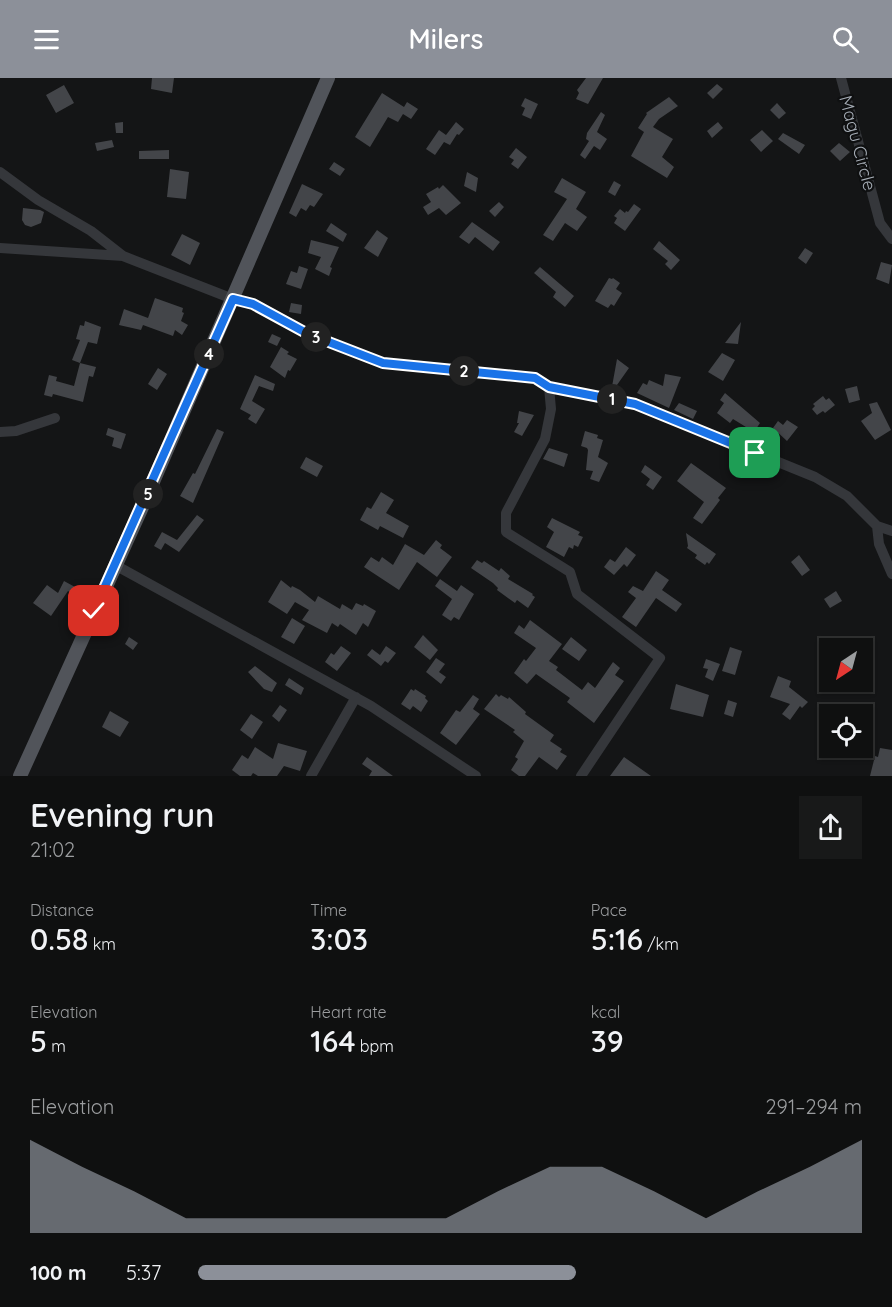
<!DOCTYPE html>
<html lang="en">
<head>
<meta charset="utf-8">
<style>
	:root { --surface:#0f1010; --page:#181919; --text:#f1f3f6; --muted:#9b9d9f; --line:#2f3030; --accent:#8c9099 }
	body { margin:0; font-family:Quicksand,sans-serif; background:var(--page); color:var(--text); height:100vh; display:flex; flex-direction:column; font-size:22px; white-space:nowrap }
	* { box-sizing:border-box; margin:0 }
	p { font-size:20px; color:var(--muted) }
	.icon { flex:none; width:33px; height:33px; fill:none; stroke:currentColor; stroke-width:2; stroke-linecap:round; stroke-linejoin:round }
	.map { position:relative; height:698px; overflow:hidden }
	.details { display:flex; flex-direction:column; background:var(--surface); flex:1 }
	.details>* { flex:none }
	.needle { width:39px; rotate:216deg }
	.buttons { position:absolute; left:819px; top:560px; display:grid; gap:12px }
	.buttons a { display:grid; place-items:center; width:54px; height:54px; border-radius:0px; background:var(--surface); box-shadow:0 2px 4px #0004,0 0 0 2px var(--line); font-size:30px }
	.pin { position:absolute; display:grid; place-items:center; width:51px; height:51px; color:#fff; margin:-26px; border-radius:12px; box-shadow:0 3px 9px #0006 }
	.km { position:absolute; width:30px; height:30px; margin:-15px; border-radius:50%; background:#222; color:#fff; font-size:16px; line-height:30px; text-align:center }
	.round { display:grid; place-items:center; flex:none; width:63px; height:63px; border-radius:0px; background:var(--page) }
	.headline { display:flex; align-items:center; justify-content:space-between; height:102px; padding:0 30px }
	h1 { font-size:33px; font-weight:600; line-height:45px }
	.metrics { display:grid; grid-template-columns:repeat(3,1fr); gap:9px; height:102px; padding:6px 30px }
	.metrics div { display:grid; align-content:center }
	.metrics b { font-size:30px; font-weight:600 }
	.metrics small { font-size:16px; font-weight:400 }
	.metrics p { font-size:16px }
	.chart { height:168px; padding:12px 30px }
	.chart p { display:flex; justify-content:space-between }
	.chart svg { width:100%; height:108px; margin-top:6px; fill:var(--accent); opacity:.7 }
	ul { padding:0 30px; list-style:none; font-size:20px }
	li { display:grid; grid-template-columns:96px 72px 1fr; align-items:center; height:45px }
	li i { height:15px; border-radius:8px; background:var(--accent) }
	header { display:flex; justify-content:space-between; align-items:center; height:78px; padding:0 30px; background:var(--accent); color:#fff; font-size:27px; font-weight:600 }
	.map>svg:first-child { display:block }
	.building { fill:#434549 }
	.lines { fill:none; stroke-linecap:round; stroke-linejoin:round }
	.minor { stroke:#35373b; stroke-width:10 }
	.major { stroke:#51545a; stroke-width:14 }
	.route-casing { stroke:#fff; stroke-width:12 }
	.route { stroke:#1a73e8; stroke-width:8 }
	.labels { text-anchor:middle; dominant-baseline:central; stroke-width:4.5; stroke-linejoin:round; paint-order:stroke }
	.street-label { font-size:18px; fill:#a6adb6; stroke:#0f1011 }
</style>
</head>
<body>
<header><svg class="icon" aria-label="menu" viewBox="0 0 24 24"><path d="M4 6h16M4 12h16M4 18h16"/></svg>Milers<svg class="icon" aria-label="search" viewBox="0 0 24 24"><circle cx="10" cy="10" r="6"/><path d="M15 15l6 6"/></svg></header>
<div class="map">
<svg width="892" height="698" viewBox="0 0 892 698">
	<rect width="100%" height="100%" fill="#141516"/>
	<!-- building -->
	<path class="building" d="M152 0H174L172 15 151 11Z
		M586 0H603L588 26 576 21 579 15 577 12Z
		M717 6 723 11 713 21 707 15Z
		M64 7 74 25 56 35 46 17Z
		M382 15 404 29 407 24 418 31 411 41 403 36 398 44 388 39 370 69 355 59Z
		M669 19 678 28 659 41 653 49 673 61 662 79 674 89 667 100 631 78 644 54 638 50 647 36 646 35Z
		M525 20 538 26 531 41 522 37 525 30 521 28Z
		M777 25 786 35 779 41 770 32Z
		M601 34 605 37 597 54 607 61 600 72 594 68 585 81 580 77 589 63 586 61 587 55Z
		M123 44V55H116L115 45Z
		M456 44 464 51 459 57 457 56 450 67 444 64 435 77 426 71 439 52 446 57Z
		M718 44 723 50 712 60 707 53Z
		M762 52 773 63 761 74 750 62Z
		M783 55 805 67 799 76 778 61Z
		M112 62 114 69 97 73 95 65Z
		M839 65 850 74 840 83 830 73Z
		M516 70 527 79 518 91 511 86 514 82 509 79Z
		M169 72V81H139V73Z
		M334 84 345 91 340 98 329 91Z
		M170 91 189 94 186 121 167 119Z
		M467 94 478 100 476 114 464 108Z
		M562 100 586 114 576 131 587 139 577 153 565 145 553 163 543 157 567 121 554 114Z
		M614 103 621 107 615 118 608 114Z
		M302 106 323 116 314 129 310 127 306 133 301 130 296 139 289 135Z
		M443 107 461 125 446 137 439 130 428 137 423 129 431 124 426 116 438 109 439 111Z
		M499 124 504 129 495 139 489 133Z
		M634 126 641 131 625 153 614 145 617 140 614 138 620 131 625 135 626 133 628 134Z
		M23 130 40 132 44 134 41 145 31 149 25 147 22 142Z
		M472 144 500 164 493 173 475 159 469 166 459 159Z
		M331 145 347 156 343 164 326 153Z
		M377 152 388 160 378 179 364 170Z
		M182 156 200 165 190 187 171 177Z
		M311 162 339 169 330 189 332 190 329 198 315 191 321 179 308 175Z
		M659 163 680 182 671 192 665 186 668 183 653 171Z
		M805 170 813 175 806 186 798 180Z
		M881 184 892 187 889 206 876 201Z
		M299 188 308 191 301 211 286 206 291 193 297 195Z
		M540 189 574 218 565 229 553 219 556 214 534 195Z
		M609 200 612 201 613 200 620 205 616 211 622 215 614 228 611 226 608 230 595 223Z
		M155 220 183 230 182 234 184 235 181 243 188 247 182 257 175 252 173 258 143 247 141 252 119 247 124 231 148 240Z
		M291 225 302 227 301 236 289 234Z
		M85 243 101 249 97 266 88 264 80 285 72 282 80 262 76 261 80 247 84 248Z
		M741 244 738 266 725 265Z
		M272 256 281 260 277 268 268 264Z
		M281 269 289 274 287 276 297 281 290 293 288 292 285 300 270 289Z
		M722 275 735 282 723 303 708 294Z
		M617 281 629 290 612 314H611Z
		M80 285 96 289 93 299 89 298 83 324 53 316 52 319 44 317 49 297 57 299 56 303 74 308Z
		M158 290 167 296 157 312 148 306Z
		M665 296 681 299 669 330 637 315 643 305 647 307 649 302 663 308Z
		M255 297 275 306 273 313 259 308 252 323 265 331 256 346 248 341 251 337 240 331Z
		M857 308 860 322 849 325 845 311Z
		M725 315 760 345 754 354 733 341 730 345 717 335 724 325 720 322Z
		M823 318 826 322 829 320 835 327 825 335 823 333 817 337 812 331 815 328 813 326Z
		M877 324 891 352 875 362 861 343 872 335 869 326Z
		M679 325 697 333 693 341 674 332Z
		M519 333 534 337 522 358 514 354 519 345H517Z
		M787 342 798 349 787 363 773 350 778 343 783 347Z
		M108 350 126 356 121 371 112 368 114 360 106 357Z
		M217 351 224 354 193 425 180 418 193 395 195 396Z
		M585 353 598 357 597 360 603 362 598 379 608 385 599 404 590 401 593 393 586 392 588 372 587 370 581 368Z
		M549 370 568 376 564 389 543 381Z
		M306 379 323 388 317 399 300 390Z
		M691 385 726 410 718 420 720 422 702 446 693 440 704 424 677 403Z
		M645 387 662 399 653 412 646 407 650 401 641 394Z
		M381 414 394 422 386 435 409 448 403 460 380 448 378 452 360 442 367 429 371 431Z
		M197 437 204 442 179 474 165 465 161 472 154 468 162 454 177 462Z
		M552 440 580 454 578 457 583 459 578 469 574 467 573 471 569 469 564 479 546 469 554 454 547 449Z
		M686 455 716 476 709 486 707 484 705 487 695 480 697 477 687 470 688 468Z
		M436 462 442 467 440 470 452 479 437 499 417 484 399 512 364 489 371 479 379 484 382 479 393 487 405 466 424 477Z
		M626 469 636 477 627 489 624 486 614 497 604 489 610 481 615 484Z
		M799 477 810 492 802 498 791 484Z
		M477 482 482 485 484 483 499 493 501 490 510 498 508 501 533 516 532 517 535 519 528 530 517 522 515 525 497 512 498 510 493 505 471 490Z
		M656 493 669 502 662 512 682 526 676 534 656 520 636 549 622 539 636 520 628 514 633 508 643 513Z
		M440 501 457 513 461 507 474 516 459 542 454 539 451 543 442 537 452 521 435 508Z
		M281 502 291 510 292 508 300 512 315 524 318 518 340 531 342 526 352 532 356 525 363 528 364 526 376 533 368 549 363 545 356 557 340 546 338 549 332 545 327 555 302 542 309 532 295 524 287 536 268 524Z
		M64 503 75 509 71 515 68 513 51 538 33 525 47 507 58 515Z
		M836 513 842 523 830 530 824 521Z
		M292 540 305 548 294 566 281 559Z
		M530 542 562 566 549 583 558 589 556 592 582 612 588 604 595 610 613 584 620 590 615 597 624 603 594 645 567 624 570 620 536 596 527 606 514 595 524 581 526 583 536 570 514 555 519 547 524 551Z
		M423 557 438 572 430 582 414 569Z
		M129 559 138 565 133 572 125 566Z
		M571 559 587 572 579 583 562 571Z
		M341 568 351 575 337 593 325 584 331 575 334 577Z
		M386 568 396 575 388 585 385 583 381 588 367 577 372 571 380 577Z
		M730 569 742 573 735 597 722 593Z
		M436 580 445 586 439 594 446 599 441 606 426 594Z
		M706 581 720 586 713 603 705 599 708 591 703 590Z
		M255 588 277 605 272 614 264 611 248 594Z
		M778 598 791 603 789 609 808 624 802 630 800 628 790 642 782 636 790 626 770 619Z
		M289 600 304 610 301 617 285 607Z
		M676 606 709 617 703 639 670 631Z
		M411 611 414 613 415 611 426 618 425 620 428 623 421 634 413 628 410 632 401 626Z
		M496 616 499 619 501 617 508 621 509 619 526 634 525 636 554 657 550 663 562 671 560 674 567 678 557 692 539 679 525 698H519L511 692 518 681 515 679 524 663 513 654 515 652 484 631Z
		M473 617 479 621 473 631 480 636 456 667 440 655 456 632 460 634Z
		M728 622 737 625 733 639 724 636Z
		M280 627 287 632 279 644 272 638Z
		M110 633 129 644 120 659 102 649Z
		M251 636 263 644 252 661 240 652Z
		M278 665 307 673 300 693 284 688 277 698H258L253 695 251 698H240L232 692 242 677 248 681 255 669 273 681Z
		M880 670 892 672V698H870L875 678 878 679Z
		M367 679 393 698H369L372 693 362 686Z
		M624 679 651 698H610Z"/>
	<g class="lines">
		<!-- minor -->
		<path class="minor" d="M841 0 880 145 892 161
			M0 94 38 122 91 153 123 178
			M0 170 123 178 233 221 253 226 308 256 383 285 535 300 549 309 635 326 815 399 847 418 877 448 879 466 892 496
			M549 309 551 331 545 361 506 435V454L570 494 577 516 660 580 581 698
			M0 354 16 353 55 340
			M877 448 892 453
			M115 487 371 628 476 698
			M311 698 356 619"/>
		<!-- major -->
		<path class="major" d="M20 698 142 429 328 0"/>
	</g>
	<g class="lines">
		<!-- route casing -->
		<g class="route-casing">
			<path id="route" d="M94 533 233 221 253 226 308 256 383 285 535 300 549 309 635 326 755 375"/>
		</g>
		<!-- route -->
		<use href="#route" class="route"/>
	</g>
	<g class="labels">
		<!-- street labels -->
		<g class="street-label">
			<text transform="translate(858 65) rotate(75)">Magu Circle</text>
		</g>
	</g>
</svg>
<div class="buttons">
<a><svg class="needle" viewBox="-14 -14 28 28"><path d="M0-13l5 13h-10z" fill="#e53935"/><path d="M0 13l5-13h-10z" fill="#9b9d9f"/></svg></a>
<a><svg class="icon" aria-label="locate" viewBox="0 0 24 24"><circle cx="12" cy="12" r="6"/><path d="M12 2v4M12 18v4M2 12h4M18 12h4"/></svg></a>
</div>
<div class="pin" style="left:755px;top:375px;background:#1e9e55"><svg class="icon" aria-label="arrive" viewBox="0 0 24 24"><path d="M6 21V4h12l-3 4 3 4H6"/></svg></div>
<div class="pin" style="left:94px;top:533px;background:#d93025"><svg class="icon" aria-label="check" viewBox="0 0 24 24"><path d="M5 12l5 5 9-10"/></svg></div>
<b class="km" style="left:612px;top:321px">1</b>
<b class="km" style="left:464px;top:293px">2</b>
<b class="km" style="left:316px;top:259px">3</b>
<b class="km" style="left:209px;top:276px">4</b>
<b class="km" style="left:148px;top:416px">5</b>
</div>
<section class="details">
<div class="headline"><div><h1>Evening run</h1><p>21:02</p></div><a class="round"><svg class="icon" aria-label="share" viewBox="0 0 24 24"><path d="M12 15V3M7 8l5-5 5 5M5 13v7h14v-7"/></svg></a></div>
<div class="metrics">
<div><p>Distance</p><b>0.58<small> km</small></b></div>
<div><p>Time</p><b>3:03</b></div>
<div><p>Pace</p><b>5:16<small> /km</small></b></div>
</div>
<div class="metrics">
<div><p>Elevation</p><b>5<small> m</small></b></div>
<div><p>Heart rate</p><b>164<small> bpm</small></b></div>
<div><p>kcal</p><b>39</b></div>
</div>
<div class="chart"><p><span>Elevation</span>291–294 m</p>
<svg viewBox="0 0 160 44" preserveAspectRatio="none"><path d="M0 44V6L10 17L20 27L30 38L40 38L50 38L60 38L70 38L80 38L90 27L100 17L110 17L120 27L130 38L140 27L150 17L160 6V44z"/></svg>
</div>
<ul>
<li><b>100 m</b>5:37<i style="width:57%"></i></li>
</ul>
</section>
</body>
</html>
